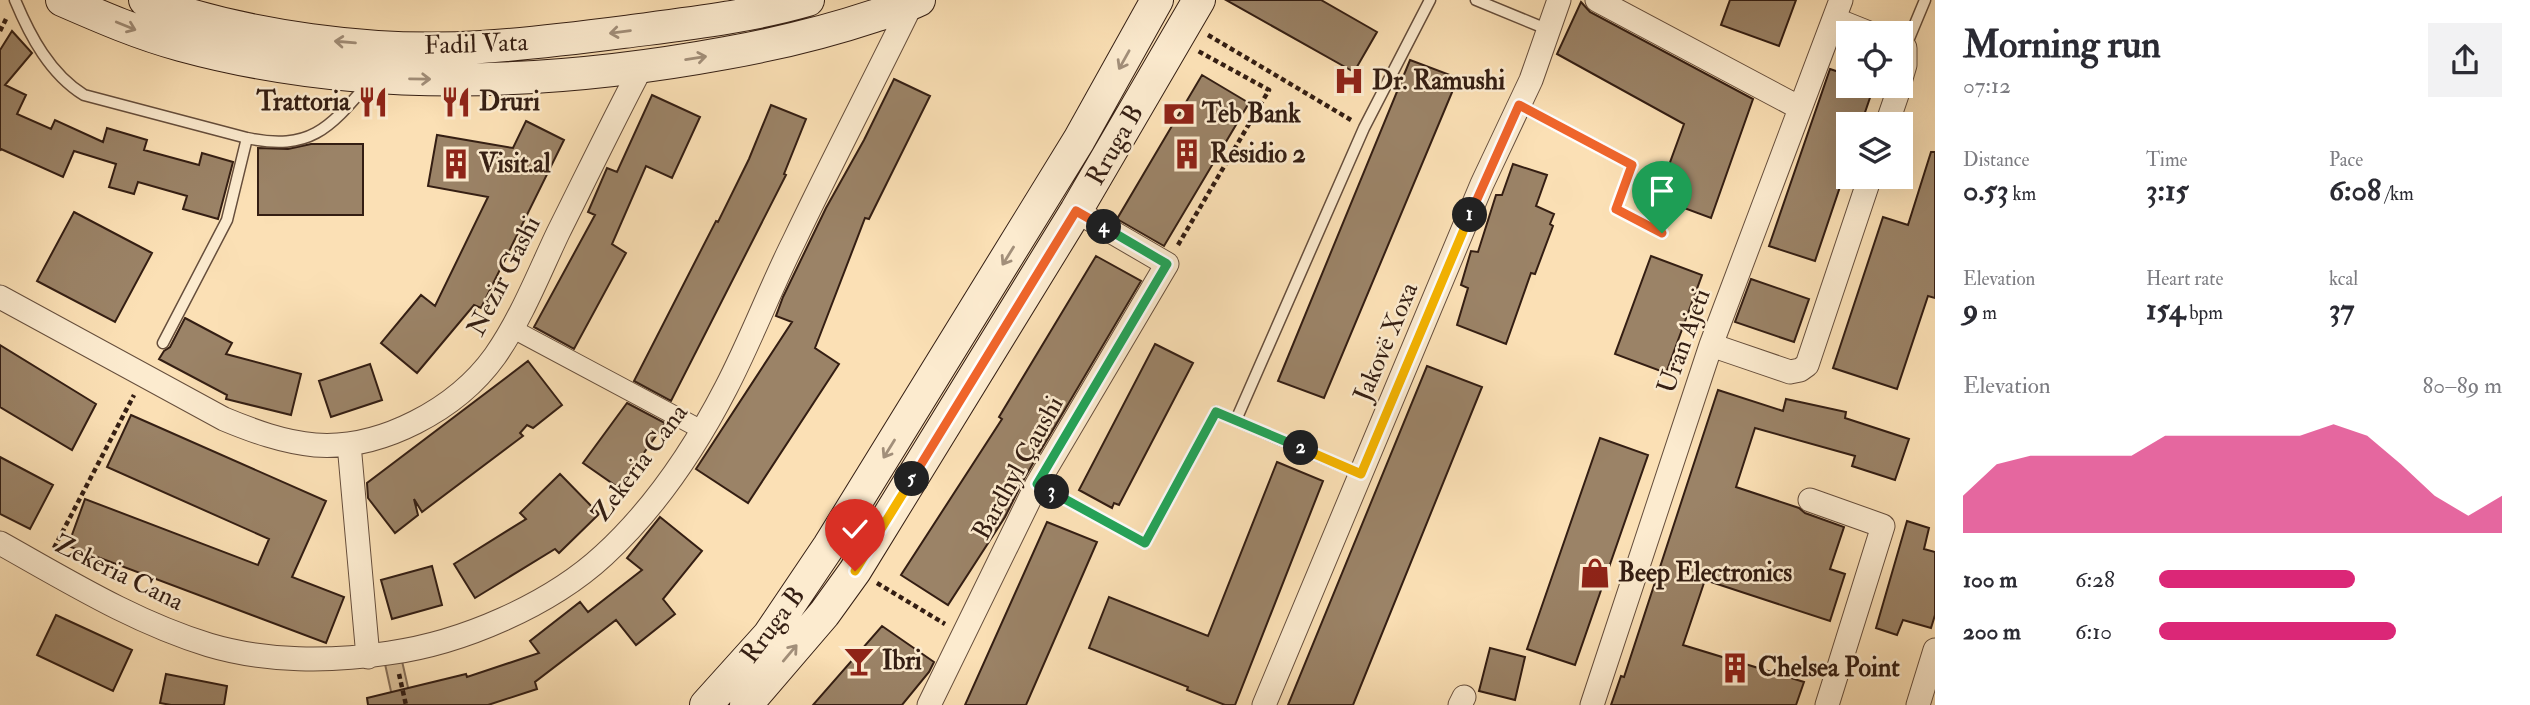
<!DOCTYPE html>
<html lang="en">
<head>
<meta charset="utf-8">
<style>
	:root { --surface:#fff; --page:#f2f2f3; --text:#2b2b33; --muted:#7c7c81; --accent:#db2777 }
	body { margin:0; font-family:"IM FELL Double Pica",serif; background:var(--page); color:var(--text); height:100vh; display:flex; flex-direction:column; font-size:26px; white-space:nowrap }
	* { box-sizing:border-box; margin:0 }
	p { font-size:23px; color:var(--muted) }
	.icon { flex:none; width:38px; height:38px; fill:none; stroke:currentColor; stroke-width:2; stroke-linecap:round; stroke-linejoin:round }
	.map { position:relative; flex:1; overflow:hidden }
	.drawer { display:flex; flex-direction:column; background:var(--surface); width:595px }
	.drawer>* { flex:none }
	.fabs { position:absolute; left:1836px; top:21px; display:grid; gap:14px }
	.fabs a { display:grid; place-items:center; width:77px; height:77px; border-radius:0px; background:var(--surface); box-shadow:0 7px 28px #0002; font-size:35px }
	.pin { position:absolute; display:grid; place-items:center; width:60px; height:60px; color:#fff; margin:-72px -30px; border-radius:50% 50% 50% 0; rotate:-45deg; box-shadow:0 0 7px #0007 }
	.pin .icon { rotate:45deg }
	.km { position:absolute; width:35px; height:35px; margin:-18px; border-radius:50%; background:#222; color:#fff; font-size:19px; line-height:35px; text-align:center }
	.round { display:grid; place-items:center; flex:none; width:74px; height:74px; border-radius:0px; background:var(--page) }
	.overview { display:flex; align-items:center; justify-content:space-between; height:119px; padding:0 28px }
	h1 { font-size:38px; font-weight:700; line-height:52px }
	.metrics { display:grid; grid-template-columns:repeat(3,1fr); gap:10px; height:119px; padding:7px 28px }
	.metrics div { display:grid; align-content:center }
	.metrics b { font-size:30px; font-weight:700 }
	.metrics small { font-size:19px; font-weight:400 }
	.metrics p { font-size:19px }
	.chart { height:196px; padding:14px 28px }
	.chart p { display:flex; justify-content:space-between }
	.chart svg { width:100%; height:126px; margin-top:7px; fill:var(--accent); opacity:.7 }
	ul { padding:0 28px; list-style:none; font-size:23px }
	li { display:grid; grid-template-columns:112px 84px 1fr; align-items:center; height:52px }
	li i { height:18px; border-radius:9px; background:var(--accent) }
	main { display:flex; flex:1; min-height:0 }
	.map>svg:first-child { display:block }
	.green { fill:#d9bf99; stroke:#866e56; stroke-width:2 }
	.building { fill:#9b8367; stroke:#341e13; stroke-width:2 }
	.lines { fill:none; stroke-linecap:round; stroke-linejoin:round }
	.service-casing { stroke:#664e3c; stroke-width:13 }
	.pedestrian-casing { stroke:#664e3c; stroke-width:20 }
	.minor-casing { stroke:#664e3c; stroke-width:25 }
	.secondary-casing { stroke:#341e13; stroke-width:34 }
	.path { stroke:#341e13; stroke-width:4.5; stroke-dasharray:5 3.5; stroke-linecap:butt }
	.service { stroke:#fcebcf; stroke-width:10 }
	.pedestrian { stroke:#fcebcf; stroke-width:18 }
	.minor { stroke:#fcebcf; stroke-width:23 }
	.secondary { stroke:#fcebcf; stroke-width:32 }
	.oneway { stroke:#a28f7a }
	.split-1-casing { stroke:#fff; stroke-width:14 }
	.split-2-casing { stroke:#fff; stroke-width:14 }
	.split-3-casing { stroke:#fff; stroke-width:14 }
	.split-4-casing { stroke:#fff; stroke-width:14 }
	.split-5-casing { stroke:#fff; stroke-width:14 }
	.split-6-casing { stroke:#fff; stroke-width:14 }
	.split-1 { stroke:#f0652b; stroke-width:9 }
	.split-2 { stroke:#f5b400; stroke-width:9 }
	.split-3 { stroke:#22a559; stroke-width:9 }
	.split-4 { stroke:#22a559; stroke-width:9 }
	.split-5 { stroke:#f0652b; stroke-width:9 }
	.split-6 { stroke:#f5b400; stroke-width:9 }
	.labels { text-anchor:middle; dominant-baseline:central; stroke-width:5; stroke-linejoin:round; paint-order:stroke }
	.street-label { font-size:26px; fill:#341e13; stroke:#fcebcf }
	.poi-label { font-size:26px; font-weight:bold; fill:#341e13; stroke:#fcebcf; text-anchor:start }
</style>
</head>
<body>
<main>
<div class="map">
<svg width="1935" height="705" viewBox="0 0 1935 705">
	<rect width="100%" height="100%" fill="#fbe0b5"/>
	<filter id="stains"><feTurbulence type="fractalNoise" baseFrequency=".00286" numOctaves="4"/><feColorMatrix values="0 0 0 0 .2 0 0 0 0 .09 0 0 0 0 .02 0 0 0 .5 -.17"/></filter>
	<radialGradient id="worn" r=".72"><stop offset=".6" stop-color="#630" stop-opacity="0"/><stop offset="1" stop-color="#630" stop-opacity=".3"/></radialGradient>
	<!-- green -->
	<path class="green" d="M402 661 412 705H394L385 664Z"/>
	<!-- building -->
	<path class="building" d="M1226 0H1321L1377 32 1354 72Z
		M1730 0H1796L1779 46 1721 25Z
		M1581 2 1590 12 1753 99 1711 218 1657 198 1684 124 1557 54Z
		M12 31 32 53 5 85 26 95 17 114 51 129 55 120 103 142 107 128 147 140 144 150 199 165 202 153 233 162 218 219 183 209 187 196 138 182 134 194 109 187 116 164 74 151 63 177 1 149 0 150V50Z
		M1410 60 1458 78 1324 398 1278 381Z
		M1830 69 1848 75V86H1874L1861 124H1848V163L1815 261 1769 246Z
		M1202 75 1249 103 1164 246 1117 219Z
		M894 79 930 96 869 219 865 218 815 348 839 364 748 503 696 469 792 322 776 316 783 297 826 208 864 140Z
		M652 95 700 117 672 178 646 166 612 244 626 253 574 349 534 327 595 215 588 212 607 168 617 172Z
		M771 105 806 119 784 174 786 175 671 401 634 381 716 221 718 222 749 159Z
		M526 121 564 140 481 308 474 305 417 373 381 343 421 295 435 306 488 197 428 186 437 135 513 148Z
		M311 144H363V215H258V148L288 149Z
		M1931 152H1935V298L1928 296 1897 389 1833 368 1883 217 1908 225Z
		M1513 164 1547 175 1536 206 1554 214 1550 224 1553 226 1535 274 1531 273 1506 344 1457 325 1468 288 1461 285 1471 251 1478 252 1496 195H1502Z
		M74 212 152 253 115 322 37 281Z
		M1096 256 1141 281 1025 477 1005 517 948 605 901 575 1002 419 999 417Z
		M1651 256 1702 275 1666 373 1615 354Z
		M1751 279 1809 299 1794 342 1735 322Z
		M185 318 232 343 226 354 301 374 291 415 226 399 227 395 159 359 164 351 170 347Z
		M1155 344 1193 363 1119 505 1114 503 1112 508 1079 490Z
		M0 345 96 404 72 450 0 407Z
		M528 361 562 405 533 428 527 425 520 433 523 436 422 512 414 499 418 515 395 533 368 498 367 483Z
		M370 364 382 400 331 417 319 381Z
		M1427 366 1482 387 1353 705H1288Z
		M1718 390 1783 411 1786 399 1846 412 1845 418 1909 439 1895 480 1852 466 1855 456 1755 428 1736 487 1799 508 1805 513 1844 527 1830 569 1845 574 1830 621 1705 580 1683 645 1804 682 1796 705H1611L1621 676 1624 677Z
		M627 403 665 423 619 488 583 463Z
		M131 415 326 501 292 577 344 597 326 643 68 546 85 499 258 565 269 539 107 467Z
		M1600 438 1648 455 1575 665 1527 649Z
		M0 457 53 485 30 529 0 514Z
		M1277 462 1323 481 1235 705H1225L1187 690 1188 687 1089 648 1109 597 1208 636Z
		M560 474 599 514 559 553 555 549 475 598 454 564 526 519 520 513Z
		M660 517 702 551 663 599 675 614 636 645 616 620 535 682 537 689 488 705H368L367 698 466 674 467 677 539 653 530 641 580 602 588 612 642 570 627 558Z
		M1907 521 1929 528 1924 549 1935 552V615L1931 628 1903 620 1897 635 1876 628Z
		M1047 522 1097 542 1026 705H965Z
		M432 566 442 605 392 619 381 580Z
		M56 615 132 650 113 691 37 655Z
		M882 626 934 662 929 672 902 705H813Z
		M1490 648 1525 657 1515 700 1479 691Z
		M166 674 227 686 224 705H171L160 703Z"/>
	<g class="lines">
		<!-- service casing -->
		<g class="service-casing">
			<path id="service" d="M15 0C30 36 50 74 84 95L247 138C312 152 331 126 370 81
				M1476 0 1549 30
				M1905 48 1925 0
				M1519 105 1632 165
				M163 343 227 220 247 138
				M1236 420 1364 128 1430 0
				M1037 484 1145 543 1216 412 1361 474"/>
		</g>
		<!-- pedestrian casing -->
		<g class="pedestrian-casing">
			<path id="pedestrian" d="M511 328 702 430"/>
		</g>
		<!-- minor casing -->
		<g class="minor-casing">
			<path id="minor" d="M1597 0 1800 108
				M1834 19 1869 33
				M1900 46 1905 48V65L1900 82
				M1887 124 1900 86
				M0 297 224 419C253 431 283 442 315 445 381 450 457 409 495 356 521 319 539 273 558 233 586 177 613 121 642 66
				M1711 345 1790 372 1800 370 1807 365 1870 177
				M349 444 368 657
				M1810 500 1883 526 1827 705
				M0 543C68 581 134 622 209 645 266 662 331 662 389 653 462 643 550 605 604 555 654 509 695 448 726 388 751 340 770 289 794 241 832 161 873 83 912 3
				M929 705 1037 484 1167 264 1076 211
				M1264 705 1482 184 1531 80 1559 0
				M1460 705 1464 697
				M1592 705 1711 345 1841 0
				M1918 705 1935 650"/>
		</g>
		<!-- secondary casing -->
		<g class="secondary-casing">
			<path id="secondary" d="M62 0C101 17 140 34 181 45 357 93 547 86 726 53 776 44 826 32 874 16 889 11 905 7 919 0
				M145 0C243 37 377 54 481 47 529 44 577 38 624 32 685 24 749 17 808 0
				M706 705 769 635 829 546 1079 140 1157 0
				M746 705 824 614 855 571 1076 211 1199 0"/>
		</g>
		<!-- path -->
		<path class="path" d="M0 31 6 19
			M1208 35 1351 120
			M1627 179 1616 209 1662 233
			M1178 245 1269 90 1198 51
			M54 548 134 395
			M877 583 945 624
			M399 674 406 705"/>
		<!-- service -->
		<use href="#service" class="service"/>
		<!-- pedestrian -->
		<use href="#pedestrian" class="pedestrian"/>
		<!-- minor -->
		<use href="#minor" class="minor"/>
		<!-- secondary -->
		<use href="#secondary" class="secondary"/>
	</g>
	<!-- one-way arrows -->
	<defs><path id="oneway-shaft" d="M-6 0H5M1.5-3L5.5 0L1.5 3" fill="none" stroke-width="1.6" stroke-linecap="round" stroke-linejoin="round" transform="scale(1.75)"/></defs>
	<g class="oneway">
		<use href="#oneway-shaft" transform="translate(126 26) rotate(22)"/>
		<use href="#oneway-shaft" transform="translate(620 32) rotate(173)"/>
		<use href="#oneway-shaft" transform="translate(345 42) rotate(-175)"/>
		<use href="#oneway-shaft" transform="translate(696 58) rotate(-9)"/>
		<use href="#oneway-shaft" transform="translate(1124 60) rotate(119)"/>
		<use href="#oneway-shaft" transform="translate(420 79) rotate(1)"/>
		<use href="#oneway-shaft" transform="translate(1008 256) rotate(122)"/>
		<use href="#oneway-shaft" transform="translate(889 449) rotate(122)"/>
		<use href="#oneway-shaft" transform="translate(790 653) rotate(-50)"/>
	</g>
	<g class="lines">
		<!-- split-1 casing -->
		<g class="split-1-casing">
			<path id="split-1" d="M1470 215 1519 105 1632 165 1616 209 1662 233"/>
		</g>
		<!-- split-2 casing -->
		<g class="split-2-casing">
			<path id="split-2" d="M1301 448 1361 474 1470 215"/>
		</g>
		<!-- split-3 casing -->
		<g class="split-3-casing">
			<path id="split-3" d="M1052 492 1145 543 1216 412 1301 448"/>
		</g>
		<!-- split-4 casing -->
		<g class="split-4-casing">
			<path id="split-4" d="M1052 492 1037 484 1167 264 1104 227"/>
		</g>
		<!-- split-5 casing -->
		<g class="split-5-casing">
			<path id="split-5" d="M912 479 1076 211 1104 227"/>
		</g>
		<!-- split-6 casing -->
		<g class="split-6-casing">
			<path id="split-6" d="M855 571 912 479"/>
		</g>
		<!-- split-1 -->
		<use href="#split-1" class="split-1"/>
		<!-- split-2 -->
		<use href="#split-2" class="split-2"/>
		<!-- split-3 -->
		<use href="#split-3" class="split-3"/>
		<!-- split-4 -->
		<use href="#split-4" class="split-4"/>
		<!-- split-5 -->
		<use href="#split-5" class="split-5"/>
		<!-- split-6 -->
		<use href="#split-6" class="split-6"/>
	</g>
	<!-- icons -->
	<defs>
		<g id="hospital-bare" transform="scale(2.415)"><path d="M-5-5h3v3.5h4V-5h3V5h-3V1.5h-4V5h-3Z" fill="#8f2418" stroke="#fcebcf" stroke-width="2.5" paint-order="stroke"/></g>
		<g id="restaurant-bare" transform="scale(2.415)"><path d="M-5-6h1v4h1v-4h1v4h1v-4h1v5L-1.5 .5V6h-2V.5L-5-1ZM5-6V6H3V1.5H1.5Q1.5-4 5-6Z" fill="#8f2418" stroke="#fcebcf" stroke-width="2.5" paint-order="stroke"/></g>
		<g id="bank-bare" transform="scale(2.415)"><path d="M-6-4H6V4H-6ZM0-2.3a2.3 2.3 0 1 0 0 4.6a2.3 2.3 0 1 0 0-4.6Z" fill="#8f2418" stroke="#fcebcf" stroke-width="2.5" paint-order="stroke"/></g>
		<g id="building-bare" transform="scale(2.415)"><path d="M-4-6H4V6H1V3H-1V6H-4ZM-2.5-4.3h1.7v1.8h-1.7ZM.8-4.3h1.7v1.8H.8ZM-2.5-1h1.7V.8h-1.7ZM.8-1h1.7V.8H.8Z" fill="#8f2418" stroke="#fcebcf" stroke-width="2.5" paint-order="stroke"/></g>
		<g id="shop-bare" transform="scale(2.415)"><path d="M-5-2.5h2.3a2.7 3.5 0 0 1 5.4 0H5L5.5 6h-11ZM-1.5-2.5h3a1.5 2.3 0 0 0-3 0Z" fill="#8f2418" stroke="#fcebcf" stroke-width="2.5" paint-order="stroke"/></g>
		<g id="bar-bare" transform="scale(2.415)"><path d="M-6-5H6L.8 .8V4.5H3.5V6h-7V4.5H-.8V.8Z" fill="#8f2418" stroke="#fcebcf" stroke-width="2.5" paint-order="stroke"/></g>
	</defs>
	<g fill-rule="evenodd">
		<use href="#hospital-bare" x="1349" y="81"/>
		<use href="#restaurant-bare" x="373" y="102"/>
		<use href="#restaurant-bare" x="456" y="102"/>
		<use href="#bank-bare" x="1179" y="114"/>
		<use href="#building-bare" x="1187" y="154"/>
		<use href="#building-bare" x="456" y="164"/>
		<use href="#shop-bare" x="1595" y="573"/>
		<use href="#bar-bare" x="859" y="661"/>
		<use href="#building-bare" x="1735" y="668"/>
	</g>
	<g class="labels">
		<!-- street labels -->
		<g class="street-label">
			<text transform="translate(476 44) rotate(-2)">Fadil Vata</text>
			<text transform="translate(1115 145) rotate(-60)">Rruga B</text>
			<text transform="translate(504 276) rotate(-63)">Nezir Gashi</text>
			<text transform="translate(1684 341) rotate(-70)">Uran Ajeti</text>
			<text transform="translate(1386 342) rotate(-67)">Jakovë Xoxa</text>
			<text transform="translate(640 463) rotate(-53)">Zekeria Cana</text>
			<text transform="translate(1018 468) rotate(-61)">Bardhyl Çaushi</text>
			<text transform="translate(119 573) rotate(26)">Zekeria Cana</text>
			<text transform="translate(773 625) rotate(-53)">Rruga B</text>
		</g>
		<!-- poi labels -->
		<g class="poi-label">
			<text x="1372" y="81">Dr. Ramushi</text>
			<text x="350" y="102" text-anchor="end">Trattoria</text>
			<text x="479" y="102">Druri</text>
			<text x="1202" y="114">Teb Bank</text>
			<text x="1210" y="154">Residio 2</text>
			<text x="479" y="164">Visit.al</text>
			<text x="1618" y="573">Beep Electronics</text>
			<text x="882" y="661">Ibri</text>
			<text x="1758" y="668">Chelsea Point</text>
		</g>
	</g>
	<rect width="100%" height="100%" filter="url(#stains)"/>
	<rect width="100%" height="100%" fill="url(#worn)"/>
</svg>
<div class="fabs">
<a><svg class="icon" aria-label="locate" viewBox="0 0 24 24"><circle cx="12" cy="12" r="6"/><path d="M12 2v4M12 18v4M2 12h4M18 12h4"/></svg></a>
<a><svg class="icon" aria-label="layers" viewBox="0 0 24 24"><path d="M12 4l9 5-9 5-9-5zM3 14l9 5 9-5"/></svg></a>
</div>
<div class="pin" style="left:1662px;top:233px;background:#1e9e55"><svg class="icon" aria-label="arrive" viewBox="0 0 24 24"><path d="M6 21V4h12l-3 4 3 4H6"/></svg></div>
<div class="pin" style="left:855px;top:571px;background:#d93025"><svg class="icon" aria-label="check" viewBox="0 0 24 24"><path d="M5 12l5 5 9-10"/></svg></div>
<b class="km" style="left:1470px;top:215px">1</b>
<b class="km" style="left:1301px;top:448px">2</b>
<b class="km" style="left:1052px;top:492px">3</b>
<b class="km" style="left:1104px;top:227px">4</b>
<b class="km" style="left:912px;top:479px">5</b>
</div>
<section class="drawer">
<div class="overview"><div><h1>Morning run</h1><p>07:12</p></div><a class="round"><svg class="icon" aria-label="share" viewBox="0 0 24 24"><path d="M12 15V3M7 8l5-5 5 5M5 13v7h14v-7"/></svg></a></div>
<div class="metrics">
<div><p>Distance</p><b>0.53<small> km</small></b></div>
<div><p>Time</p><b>3:15</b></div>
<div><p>Pace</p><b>6:08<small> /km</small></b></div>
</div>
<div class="metrics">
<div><p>Elevation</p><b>9<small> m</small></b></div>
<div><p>Heart rate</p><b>154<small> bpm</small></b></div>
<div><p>kcal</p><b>37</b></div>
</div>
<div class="chart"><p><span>Elevation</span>80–89 m</p>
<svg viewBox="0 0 160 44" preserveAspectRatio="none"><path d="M0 44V31L10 20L20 17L30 17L40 17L50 17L60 10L70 10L80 10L90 10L100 10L110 6L120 10L130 20L140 31L150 38L160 31V44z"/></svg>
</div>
<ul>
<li><b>100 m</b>6:28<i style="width:57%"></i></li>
<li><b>200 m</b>6:10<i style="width:69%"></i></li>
</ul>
</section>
</main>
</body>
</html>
